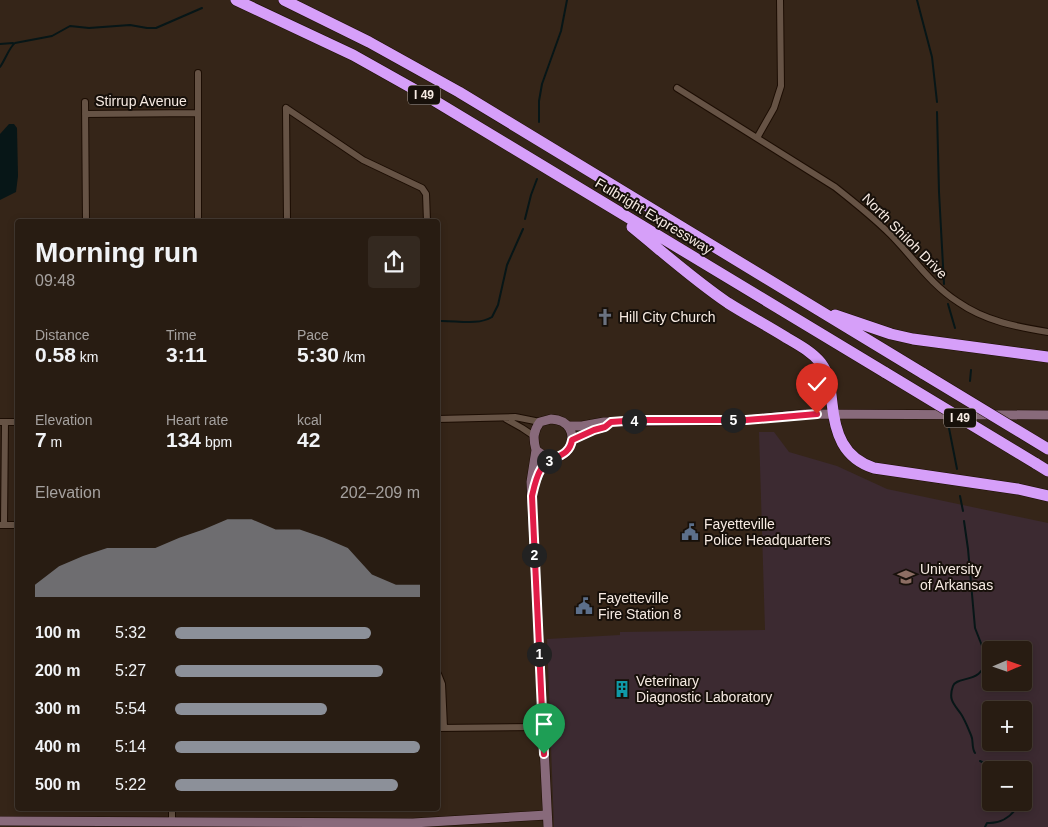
<!DOCTYPE html>
<html lang="en">
<head>
<meta charset="utf-8">
<style>
	:root { --surface:#281c12; --page:#342920; --text:#f1f3f6; --muted:#a5a19f; --line:#443a32; --accent:#8c9099 }
	body { margin:0; font-family:Helvetica,sans-serif; background:var(--page); color:var(--text); height:100vh; display:flex; flex-direction:column; font-size:19px; white-space:nowrap }
	* { box-sizing:border-box; margin:0 }
	p { font-size:16px; color:var(--muted) }
	.icon { flex:none; width:28px; height:28px; fill:none; stroke:currentColor; stroke-width:2; stroke-linecap:round; stroke-linejoin:round }
	.map { position:relative; flex:1; overflow:hidden }
	.panel { position:absolute; left:15px; top:219px; width:425px; height:592px; display:flex; flex-direction:column; background:var(--surface); border-radius:5px; box-shadow:0 2px 8px #0003,0 0 0 1px var(--line) }
	.panel>* { flex:none }
	.needle { width:32px; rotate:88deg }
	.buttons { position:absolute; left:982px; top:641px; display:grid; gap:10px }
	.buttons a { display:grid; place-items:center; width:50px; height:50px; border-radius:5px; background:var(--surface); box-shadow:0 2px 8px #0003,0 0 0 1px var(--line); font-size:25px }
	.pin { position:absolute; display:grid; place-items:center; width:42px; height:42px; color:#fff; margin:-51px -21px; border-radius:50% 50% 50% 0; rotate:-45deg; box-shadow:0 0 5px #0007 }
	.pin .icon { rotate:45deg }
	.km { position:absolute; width:25px; height:25px; margin:-12px; border-radius:50%; background:#222; color:#fff; font-size:14px; line-height:25px; text-align:center }
	.round { display:grid; place-items:center; flex:none; width:52px; height:52px; border-radius:5px; background:var(--page) }
	.head { display:flex; align-items:center; justify-content:space-between; height:85px; padding:0 20px }
	h1 { font-size:28px; font-weight:700; line-height:38px }
	.metrics { display:grid; grid-template-columns:repeat(3,1fr); gap:8px; height:85px; padding:5px 20px }
	.metrics div { display:grid; align-content:center }
	.metrics b { font-size:21px; font-weight:700 }
	.metrics small { font-size:14px; font-weight:400 }
	.metrics p { font-size:14px }
	.chart { height:140px; padding:10px 20px }
	.chart p { display:flex; justify-content:space-between }
	.chart svg { width:100%; height:90px; margin-top:5px; fill:var(--accent); opacity:.7 }
	ul { padding:0 20px; list-style:none; font-size:16px }
	li { display:grid; grid-template-columns:80px 60px 1fr; align-items:center; height:38px }
	li i { height:12px; border-radius:6px; background:var(--accent) }
	.map>svg:first-child { display:block }
	.education { fill:#3c2a31; fill-rule:evenodd }
	.water { fill:#071617 }
	.lines { fill:none; stroke-linecap:round; stroke-linejoin:round }
	.stream { stroke:#071617; stroke-width:2 }
	.street-casing { stroke:#1c0d03; stroke-width:8 }
	.secondary-casing { stroke:#1c0d03; stroke-width:10 }
	.highway-casing { stroke:#1c0d03; stroke-width:12 }
	.street { stroke:#665345; stroke-width:6 }
	.secondary { stroke:#886a7b; stroke-width:9 }
	.highway { stroke:#d69ff9; stroke-width:11 }
	.highway-bridge-casing { stroke:#1c0d03; stroke-width:12; stroke-linecap:butt }
	.highway-bridge { stroke:#d69ff9; stroke-width:11 }
	.route-casing { stroke:#fff; stroke-width:10 }
	.route { stroke:#e11d48; stroke-width:6 }
	.labels { text-anchor:middle; dominant-baseline:central; stroke-width:4; stroke-linejoin:round; paint-order:stroke }
	.shield { fill:#17100a; stroke:#b4a9a2; stroke-width:1 }
	.shield-label { font-size:12px; font-weight:bold; fill:#f7ebe3 }
	.street-label { font-size:14px; fill:#f7ebe3; stroke:#17100a }
	.poi-label { font-size:14px; fill:#f7ebe3; stroke:#17100a; text-anchor:start }
</style>
</head>
<body>
<div class="map">
<svg width="1048" height="827" viewBox="0 0 1048 827">
	<rect width="100%" height="100%" fill="#352518"/>
	<!-- education -->
	<path class="education" d="M759 432H774L789 452 837 466 887 489 1048 523V827H554L547 639 620 635V632L765 630ZM991 650H1024V682H991ZM991 710H1024V742H991ZM991 770H1024V802H991Z
		M30 821 229 823V827H30Z"/>
	<!-- water -->
	<path class="water" d="M9 124H14L17 128 18 176 16 192 0 200V134Z"/>
	<g class="lines">
		<!-- stream -->
		<path class="stream" d="M917 0 932 57 937 102
			M0 44 13 43
			M0 67C5 60 10 46 15 43L52 36 70 26 89 28 130 25 147 28H156L202 8
			M937 112 939 192 944 284
			M539 122V101L542 84 561 31 567 0
			M525 219 531 195 537 179
			M948 304 955 328
			M438 321C455 320 477 326 492 317L498 305 507 265 523 229
			M970 381 971 370
			M948 423 957 469
			M960 496 963 511
			M964 521 968 549 975 628 986 656C985 685 957 675 953 686 948 700 954 704 961 714 965 720 968 728 971 735 974 741 971 747 975 753
			M980 761 984 763 991 776
			M985 827 987 823C999 824 1008 819 1016 809L1013 802"/>
		<!-- street casing -->
		<g class="street-casing">
			<path id="street" d="M198 73V221
				M677 88 835 187C854 202 873 217 890 234 913 257 930 284 958 302 985 321 1017 327 1048 332
				M85 102 86 221
				M286 108 363 160 422 188 426 194 427 221
				M286 108 287 221
				M85 114 198 113
				M757 138 774 108 781 86 780 0
				M438 419 515 417 540 422
				M506 419 522 428 534 436
				M0 422H18
				M0 525H4L5 422
				M4 525H16
				M438 674 442 684 444 728
				M438 728 543 727
				M172 822V809"/>
		</g>
		<!-- secondary casing -->
		<g class="secondary-casing">
			<path id="secondary" d="M551 419C590 421 568 478 536 450 533 439 533 431 540 422Z
				M568 426H582L604 422 747 420 805 414 1048 415
				M572 440 594 430 605 427
				M536 450 531 482 548 827
				M534 486 541 468 553 458
				M0 821 413 823 547 815"/>
		</g>
		<!-- highway casing -->
		<g class="highway-casing">
			<path id="highway" d="M236 0 353 55 435 101 886 373
				M284 0 369 42 459 92 924 374
				M632 227C664 253 694 280 728 303 747 315 768 326 787 338 799 345 812 352 821 363 830 375 830 388 832 403 835 433 843 458 874 468L1018 489 1048 496
				M835 315 891 334 913 339 1048 357
				M1035 463 1048 471"/>
		</g>
		<!-- street -->
		<use href="#street" class="street"/>
		<!-- secondary -->
		<use href="#secondary" class="secondary"/>
		<!-- highway -->
		<use href="#highway" class="highway"/>
		<!-- highway-bridge casing -->
		<g class="highway-bridge-casing">
			<path id="highway-bridge" d="M886 373 1035 463
				M924 374 1048 449"/>
		</g>
		<!-- highway-bridge -->
		<use href="#highway-bridge" class="highway-bridge"/>
	</g>
	<g class="lines">
		<!-- route casing -->
		<g class="route-casing">
			<path id="route" d="M544 754 532 496C534 487 536 477 541 469 550 455 569 459 572 440L594 430 605 427 611 422 638 420H746L817 414"/>
		</g>
		<!-- route -->
		<use href="#route" class="route"/>
	</g>
	<!-- icons -->
	<defs>
		<g id="church-bare" transform="scale(1.35)"><path d="M-1.2-6h2.4v3.5h3.3v2.4h-3.3V6h-2.4V-.1h-3.3v-2.4h3.3Z" fill="#6b7280" stroke="#17100a" stroke-width="2.5" paint-order="stroke"/></g>
		<g id="civic-bare" transform="scale(1.35)"><path d="M-.6-6.5H3V-4.5H.6V-3L4-1V1h2V6H-6V1h2V-1L-.6-3ZM-1.2 2.5V6h2.4V2.5Z" fill="#5c6f8a" stroke="#17100a" stroke-width="2.5" paint-order="stroke"/></g>
		<g id="university-bare" transform="scale(1.35)"><path d="M0-5L7-2L0 1L-7-2ZM-4 1L0 2.5L4 1V4Q0 6-4 4Z" fill="#8d6e63" stroke="#17100a" stroke-width="2.5" paint-order="stroke"/></g>
		<g id="building-bare" transform="scale(1.35)"><path d="M-4-6H4V6H1V3H-1V6H-4ZM-2.5-4.3h1.7v1.8h-1.7ZM.8-4.3h1.7v1.8H.8ZM-2.5-1h1.7V.8h-1.7ZM.8-1h1.7V.8H.8Z" fill="#0f9aa8" stroke="#17100a" stroke-width="2.5" paint-order="stroke"/></g>
	</defs>
	<g fill-rule="evenodd">
		<use href="#church-bare" x="605" y="317"/>
		<use href="#civic-bare" x="690" y="532"/>
		<use href="#university-bare" x="906" y="577"/>
		<use href="#civic-bare" x="584" y="606"/>
		<use href="#building-bare" x="622" y="689"/>
	</g>
	<g class="labels">
		<!-- shield labels -->
		<g class="shield">
			<rect x="408" y="85.5" width="32" height="19" rx="4"/>
			<rect x="944" y="408.5" width="32" height="19" rx="4"/>
		</g>
		<g class="shield-label">
			<text x="424" y="95">I 49</text>
			<text x="960" y="418">I 49</text>
		</g>
		<!-- street labels -->
		<g class="street-label">
			<text x="141" y="101">Stirrup Avenue</text>
			<text transform="translate(654 216) rotate(31)">Fulbright Expressway</text>
			<text transform="translate(905 236) rotate(45)">North Shiloh Drive</text>
		</g>
		<!-- poi labels -->
		<g class="poi-label">
			<text x="619" y="317">Hill City Church</text>
			<text x="704" y="524">Fayetteville<tspan x="704" dy="16">Police Headquarters</tspan></text>
			<text x="920" y="569">University<tspan x="920" dy="16">of Arkansas</tspan></text>
			<text x="598" y="598">Fayetteville<tspan x="598" dy="16">Fire Station 8</tspan></text>
			<text x="636" y="681">Veterinary<tspan x="636" dy="16">Diagnostic Laboratory</tspan></text>
		</g>
	</g>
</svg>
<div class="buttons">
<a><svg class="needle" viewBox="-14 -14 28 28"><path d="M0-13l5 13h-10z" fill="#e53935"/><path d="M0 13l5-13h-10z" fill="#a5a19f"/></svg></a>
<a>+</a>
<a>−</a>
</div>
<div class="pin" style="left:544px;top:754px;background:#1e9e55"><svg class="icon" aria-label="arrive" viewBox="0 0 24 24"><path d="M6 21V4h12l-3 4 3 4H6"/></svg></div>
<div class="pin" style="left:817px;top:414px;background:#d93025"><svg class="icon" aria-label="check" viewBox="0 0 24 24"><path d="M5 12l5 5 9-10"/></svg></div>
<b class="km" style="left:539px;top:654px">1</b>
<b class="km" style="left:534px;top:555px">2</b>
<b class="km" style="left:549px;top:461px">3</b>
<b class="km" style="left:634px;top:421px">4</b>
<b class="km" style="left:733px;top:420px">5</b>
<section class="panel">
<div class="head"><div><h1>Morning run</h1><p>09:48</p></div><a class="round"><svg class="icon" aria-label="share" viewBox="0 0 24 24"><path d="M12 15V3M7 8l5-5 5 5M5 13v7h14v-7"/></svg></a></div>
<div class="metrics">
<div><p>Distance</p><b>0.58<small> km</small></b></div>
<div><p>Time</p><b>3:11</b></div>
<div><p>Pace</p><b>5:30<small> /km</small></b></div>
</div>
<div class="metrics">
<div><p>Elevation</p><b>7<small> m</small></b></div>
<div><p>Heart rate</p><b>134<small> bpm</small></b></div>
<div><p>kcal</p><b>42</b></div>
</div>
<div class="chart"><p><span>Elevation</span>202–209 m</p>
<svg viewBox="0 0 160 44" preserveAspectRatio="none"><path d="M0 44V38L10 29L20 24L30 20L40 20L50 20L60 15L70 11L80 6L90 6L100 11L110 11L120 15L130 20L140 33L150 38L160 38V44z"/></svg>
</div>
<ul>
<li><b>100 m</b>5:32<i style="width:80%"></i></li>
<li><b>200 m</b>5:27<i style="width:85%"></i></li>
<li><b>300 m</b>5:54<i style="width:62%"></i></li>
<li><b>400 m</b>5:14<i style="width:100%"></i></li>
<li><b>500 m</b>5:22<i style="width:91%"></i></li>
</ul>
</section>
</div>
</body>
</html>
